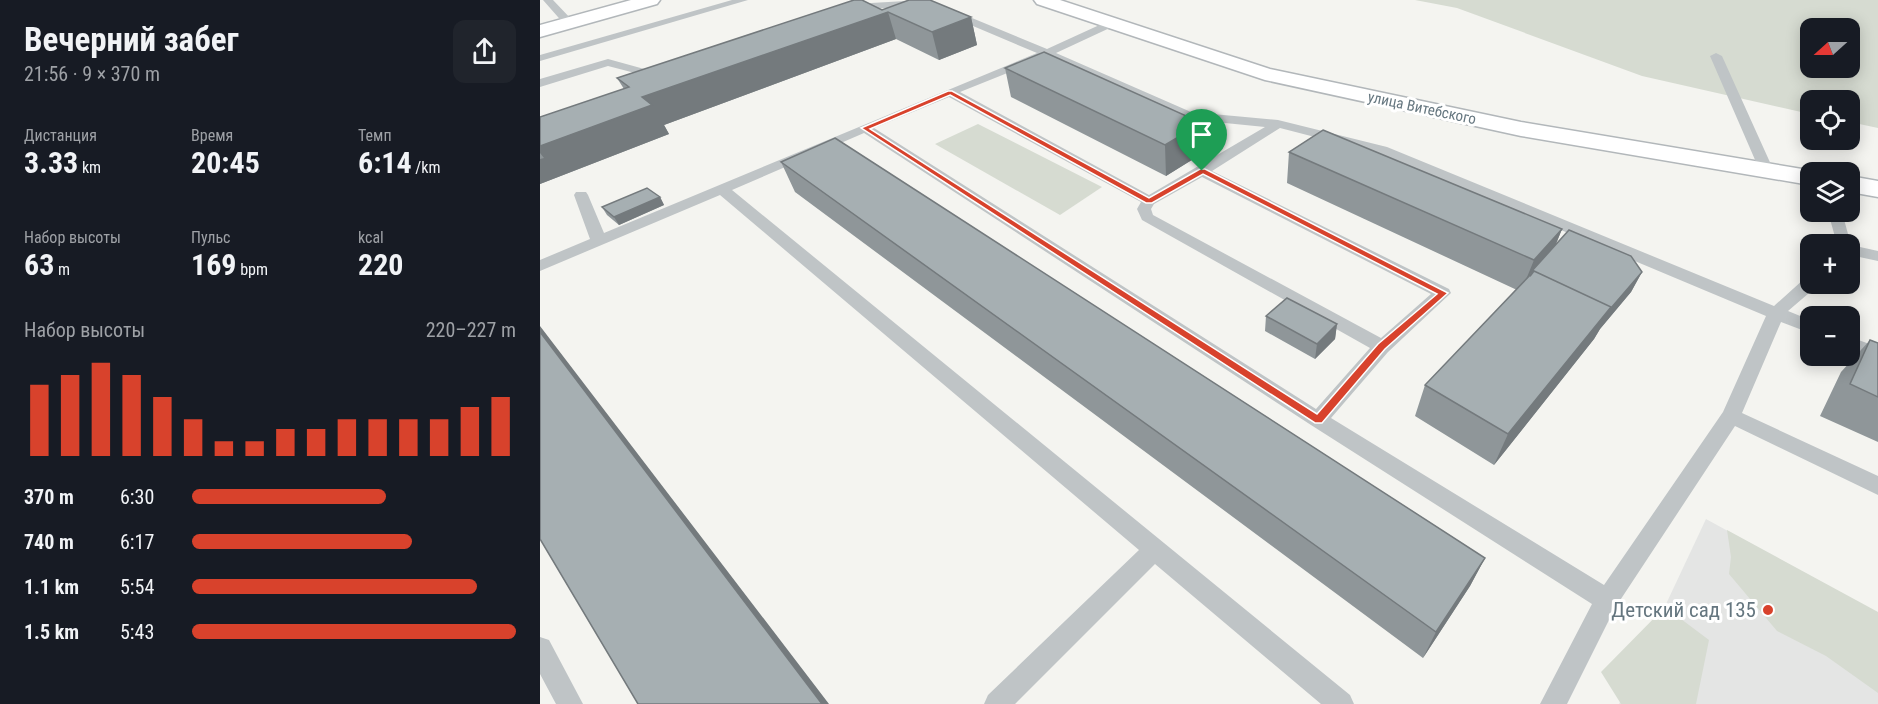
<!DOCTYPE html>
<html lang="ru">
<head>
<meta charset="utf-8">
<style>
	:root { --surface:#171b24; --page:#20242c; --text:#f1f3f6; --muted:#9ea1a6; --accent:#d8422c }
	body { margin:0; font-family:"Roboto Condensed",sans-serif; background:var(--page); color:var(--text); height:100vh; display:flex; flex-direction:column; font-size:22px; white-space:nowrap }
	* { box-sizing:border-box; margin:0 }
	p { font-size:20px; color:var(--muted) }
	.icon { flex:none; width:33px; height:33px; fill:none; stroke:currentColor; stroke-width:2; stroke-linecap:round; stroke-linejoin:round }
	.map { position:relative; flex:1; overflow:hidden }
	.drawer { display:flex; flex-direction:column; background:var(--surface); width:540px }
	.drawer>* { flex:none }
	.needle { width:39px; rotate:249deg }
	.buttons { position:absolute; left:1260px; top:18px; display:grid; gap:12px }
	.buttons a { display:grid; place-items:center; width:60px; height:60px; border-radius:12px; background:var(--surface); box-shadow:0 3px 15px #0003; font-size:30px }
	.pin { position:absolute; display:grid; place-items:center; width:51px; height:51px; color:#fff; margin:-62px -26px; border-radius:50% 50% 50% 0; rotate:-45deg; box-shadow:0 0 6px #0007 }
	.pin .icon { rotate:45deg }
	.round { display:grid; place-items:center; flex:none; width:63px; height:63px; border-radius:12px; background:var(--page) }
	.head { display:flex; align-items:center; justify-content:space-between; height:102px; padding:0 24px }
	h1 { font-size:33px; font-weight:700; line-height:45px }
	.figures { display:grid; grid-template-columns:repeat(3,1fr); gap:9px; height:102px; padding:6px 24px }
	.figures div { display:grid; align-content:center }
	.figures b { font-size:30px; font-weight:700 }
	.figures small { font-size:16px; font-weight:400 }
	.figures p { font-size:16px }
	.chart { height:168px; padding:12px 24px }
	.chart p { display:flex; justify-content:space-between }
	.chart svg { width:100%; height:108px; margin-top:6px; stroke:var(--accent); stroke-width:6 }
	ul { padding:0 24px; list-style:none; font-size:20px }
	li { display:grid; grid-template-columns:96px 72px 1fr; align-items:center; height:45px }
	li i { height:15px; border-radius:8px; background:var(--accent) }
	main { display:flex; flex:1; min-height:0 }
	.map>svg:first-child { display:block }
	.built { fill:#e4e5e4 }
	.green { fill:#d6dbd1; fill-rule:evenodd }
	.lines { fill:none; stroke-linecap:round; stroke-linejoin:round }
	.secondary-casing { stroke:#b2b7ba; stroke-width:3 }
	.lane { fill:#bfc4c6; fill-rule:evenodd }
	.secondary { fill:#fff; fill-rule:evenodd }
	.wall { fill:#8f9699 }
	.shaded-wall { fill:#747a7d }
	.building { fill:#a6afb2; stroke:#747a7d; stroke-width:1.5 }
	.route { fill:#d8422c; stroke:#fff; stroke-width:1.5; fill-rule:evenodd }
	.poi-dot { fill:#d8422c; stroke:#fff; stroke-width:2 }
	.labels { text-anchor:middle; dominant-baseline:central; stroke-width:6; stroke-linejoin:round; paint-order:stroke }
	.far-street-label { font-size:15px; fill:#65767f; stroke:#fff }
	.near-poi-label { font-size:21px; fill:#65767f; stroke:#fff; text-anchor:end }
</style>
</head>
<body>
<main>
<section class="drawer">
<div class="head"><div><h1>Вечерний забег</h1><p>21:56 · 9 × 370 m</p></div><a class="round"><svg class="icon" aria-label="share" viewBox="0 0 24 24"><path d="M12 15V3M7 8l5-5 5 5M5 13v7h14v-7"/></svg></a></div>
<div class="figures">
<div><p>Дистанция</p><b>3.33<small> km</small></b></div>
<div><p>Время</p><b>20:45</b></div>
<div><p>Темп</p><b>6:14<small> /km</small></b></div>
</div>
<div class="figures">
<div><p>Набор высоты</p><b>63<small> m</small></b></div>
<div><p>Пульс</p><b>169<small> bpm</small></b></div>
<div><p>kcal</p><b>220</b></div>
</div>
<div class="chart"><p><span>Набор высоты</span>220–227 m</p>
<svg viewBox="0 0 160 44" preserveAspectRatio="none"><path d="M5 44V15M15 44V11M25 44V6M35 44V11M45 44V20M55 44V29M65 44V38M75 44V38M85 44V33M95 44V33M105 44V29M115 44V29M125 44V29M135 44V29M145 44V24M155 44V20"/></svg>
</div>
<ul>
<li><b>370 m</b>6:30<i style="width:60%"></i></li>
<li><b>740 m</b>6:17<i style="width:68%"></i></li>
<li><b>1.1 km</b>5:54<i style="width:88%"></i></li>
<li><b>1.5 km</b>5:43<i style="width:100%"></i></li>
</ul>
</section>
<div class="map">
<svg width="1338" height="704" viewBox="0 0 1338 704">
	<rect width="100%" height="100%" fill="#f4f4f0"/>
	<!-- built -->
	<path class="built" d="M1166 519 1338 613V704H1079Z"/>
	<!-- green -->
	<path class="green" d="M875 0H1338V128L1310 122V100H1270V114L1102 76 917 8ZM1270 28H1310V68H1270Z
		M438 124 562 187 520 215 395 144Z
		M1187 530 1338 612V693L1286 656 1237 631 1189 574 1191 557Z
		M1125 607 1169 640 1156 704H1081L1061 672Z"/>
	<g class="lines">
		<!-- secondary casing -->
		<g class="secondary-casing">
			<path id="secondary" d="M91 0H120L117 4 0 37V25Z
				M494 0H520L730 69 981 122 1280 172H1270V185L981 136 725 80 497 4Z
				M1310 176 1338 181V197L1310 192Z"/>
		</g>
		<!-- lane -->
		<path class="lane" d="M3 0H13L33 21V25H25Z
			M192 0H208L0 61V55Z
			M383 0 387 1V5L333 9 313 16 308 13 331 3Z
			M407 11H415L507 49 566 22H574V26L516 53 651 112 738 120 847 147 1234 306 1264 279 1270 278V284H1278L1276 287 1248 311 1270 320V333L1241 322 1202 413 1338 476V495L1195 426 1075 608 1027 704H1000L1052 604 771 425 324 133 192 190 810 695 814 704H781L615 564 475 704H444L448 695 599 550 180 195 0 271V260L50 239 34 195 36 192H46L48 195 64 233 497 53 407 15ZM507 57 645 119 725 127 609 195 420 92ZM409 97 601 202 597 209 602 220 830 348 776 409 334 128ZM740 128 837 153 1226 316 1183 412 1064 585 791 418 848 352 911 293 909 289 672 171ZM662 177 891 294 841 338 613 215 611 209 614 204Z
			M1176 53 1182 56 1233 169 1231 172H1221L1219 169 1170 56Z
			M68 59 126 75 128 77 122 80 68 66 0 87V79Z
			M1288 212H1302L1311 245 1338 251V261L1310 255V244H1297Z
			M1310 337 1338 347V361L1310 350Z
			M0 637 9 640 43 704H16L0 674Z"/>
		<!-- secondary -->
		<use href="#secondary" class="secondary"/>
	</g>
	<!-- wall -->
	<path class="wall" d="M342 10 431 17 437 45 399 60 356 39 124 125 129 134 0 184V117L84 89 77 78Z
		M465 68 662 123 663 153 626 176 471 97Z
		M749 152 1022 229 1016 244 1102 272 1091 292 1060 329 1054 339 954 465 875 416 885 385 977 290 747 183Z
		M241 162 945 558 930 586 883 658 255 192Z
		M120 197 124 205 79 225 67 215 62 207Z
		M726 316 797 324 795 339 775 359 725 331Z
		M1330 340 1338 343V442L1280 416 1301 372Z"/>
	<!-- shaded-wall -->
	<path class="shaded-wall" d="M348 12 356 39 124 125 129 134 0 184V159L4 158 0 153V146L102 97Z
		M431 17 437 45 399 60 392 32Z
		M662 123 663 153 626 176 625 145Z
		M120 197 124 205 79 225 74 217Z
		M1022 229 1009 261 991 272 985 288 981 292 994 260Z
		M1102 272 1091 292 1060 329 1054 339 954 465 968 434 1071 307Z
		M797 324 795 339 775 359 777 344Z
		M0 326 289 704H282L0 332Z
		M945 558 930 586 883 658 896 632Z"/>
	<!-- building -->
	<path class="building" d="M314 0H322L342 10 369 0H390L431 17 392 32 348 12 102 97 112 105 0 146V117L89 87 77 78Z
		M504 52 662 123 625 145 465 68Z
		M783 130 1022 229 994 260 749 152Z
		M295 138 945 558 896 632 241 162Z
		M107 188 120 197 74 217 62 207Z
		M1029 230 1091 256 1102 272 1071 308V307L994 271 991 275V272Z
		M994 271 1071 307 968 434 885 385Z
		M747 298 797 324 777 344 726 316Z
		M0 332 282 704H98L0 539Z
		M1330 340 1338 343V397L1310 384Z"/>
	<!-- route -->
	<path class="route" d="M408 91H412L609 198 660 169H665L908 293 845 349 782 423H775L321 128ZM410 95 606 203H612L663 174 897 294 838 344 777 414 330 129Z"/>
	<!-- markers -->
	<circle class="poi-dot" cx="1228" cy="610" r="6"/>
	<g class="labels">
		<!-- far-street labels -->
		<g class="far-street-label">
			<text transform="translate(882 108) rotate(12)">улица Витебского</text>
		</g>
		<!-- near-poi labels -->
		<g class="near-poi-label">
			<text x="1216" y="610">Детский сад 135</text>
		</g>
	</g>
</svg>
<div class="buttons">
<a><svg class="needle" viewBox="-14 -14 28 28"><path d="M0-13l5 13h-10z" fill="#e53935"/><path d="M0 13l5-13h-10z" fill="#9ea1a6"/></svg></a>
<a><svg class="icon" aria-label="locate" viewBox="0 0 24 24"><circle cx="12" cy="12" r="6"/><path d="M12 2v4M12 18v4M2 12h4M18 12h4"/></svg></a>
<a><svg class="icon" aria-label="layers" viewBox="0 0 24 24"><path d="M12 4l9 5-9 5-9-5zM3 14l9 5 9-5"/></svg></a>
<a>+</a>
<a>−</a>
</div>
<div class="pin" style="left:662px;top:171px;background:#1e9e55"><svg class="icon" aria-label="arrive" viewBox="0 0 24 24"><path d="M6 21V4h12l-3 4 3 4H6"/></svg></div>
</div>
</main>
</body>
</html>
